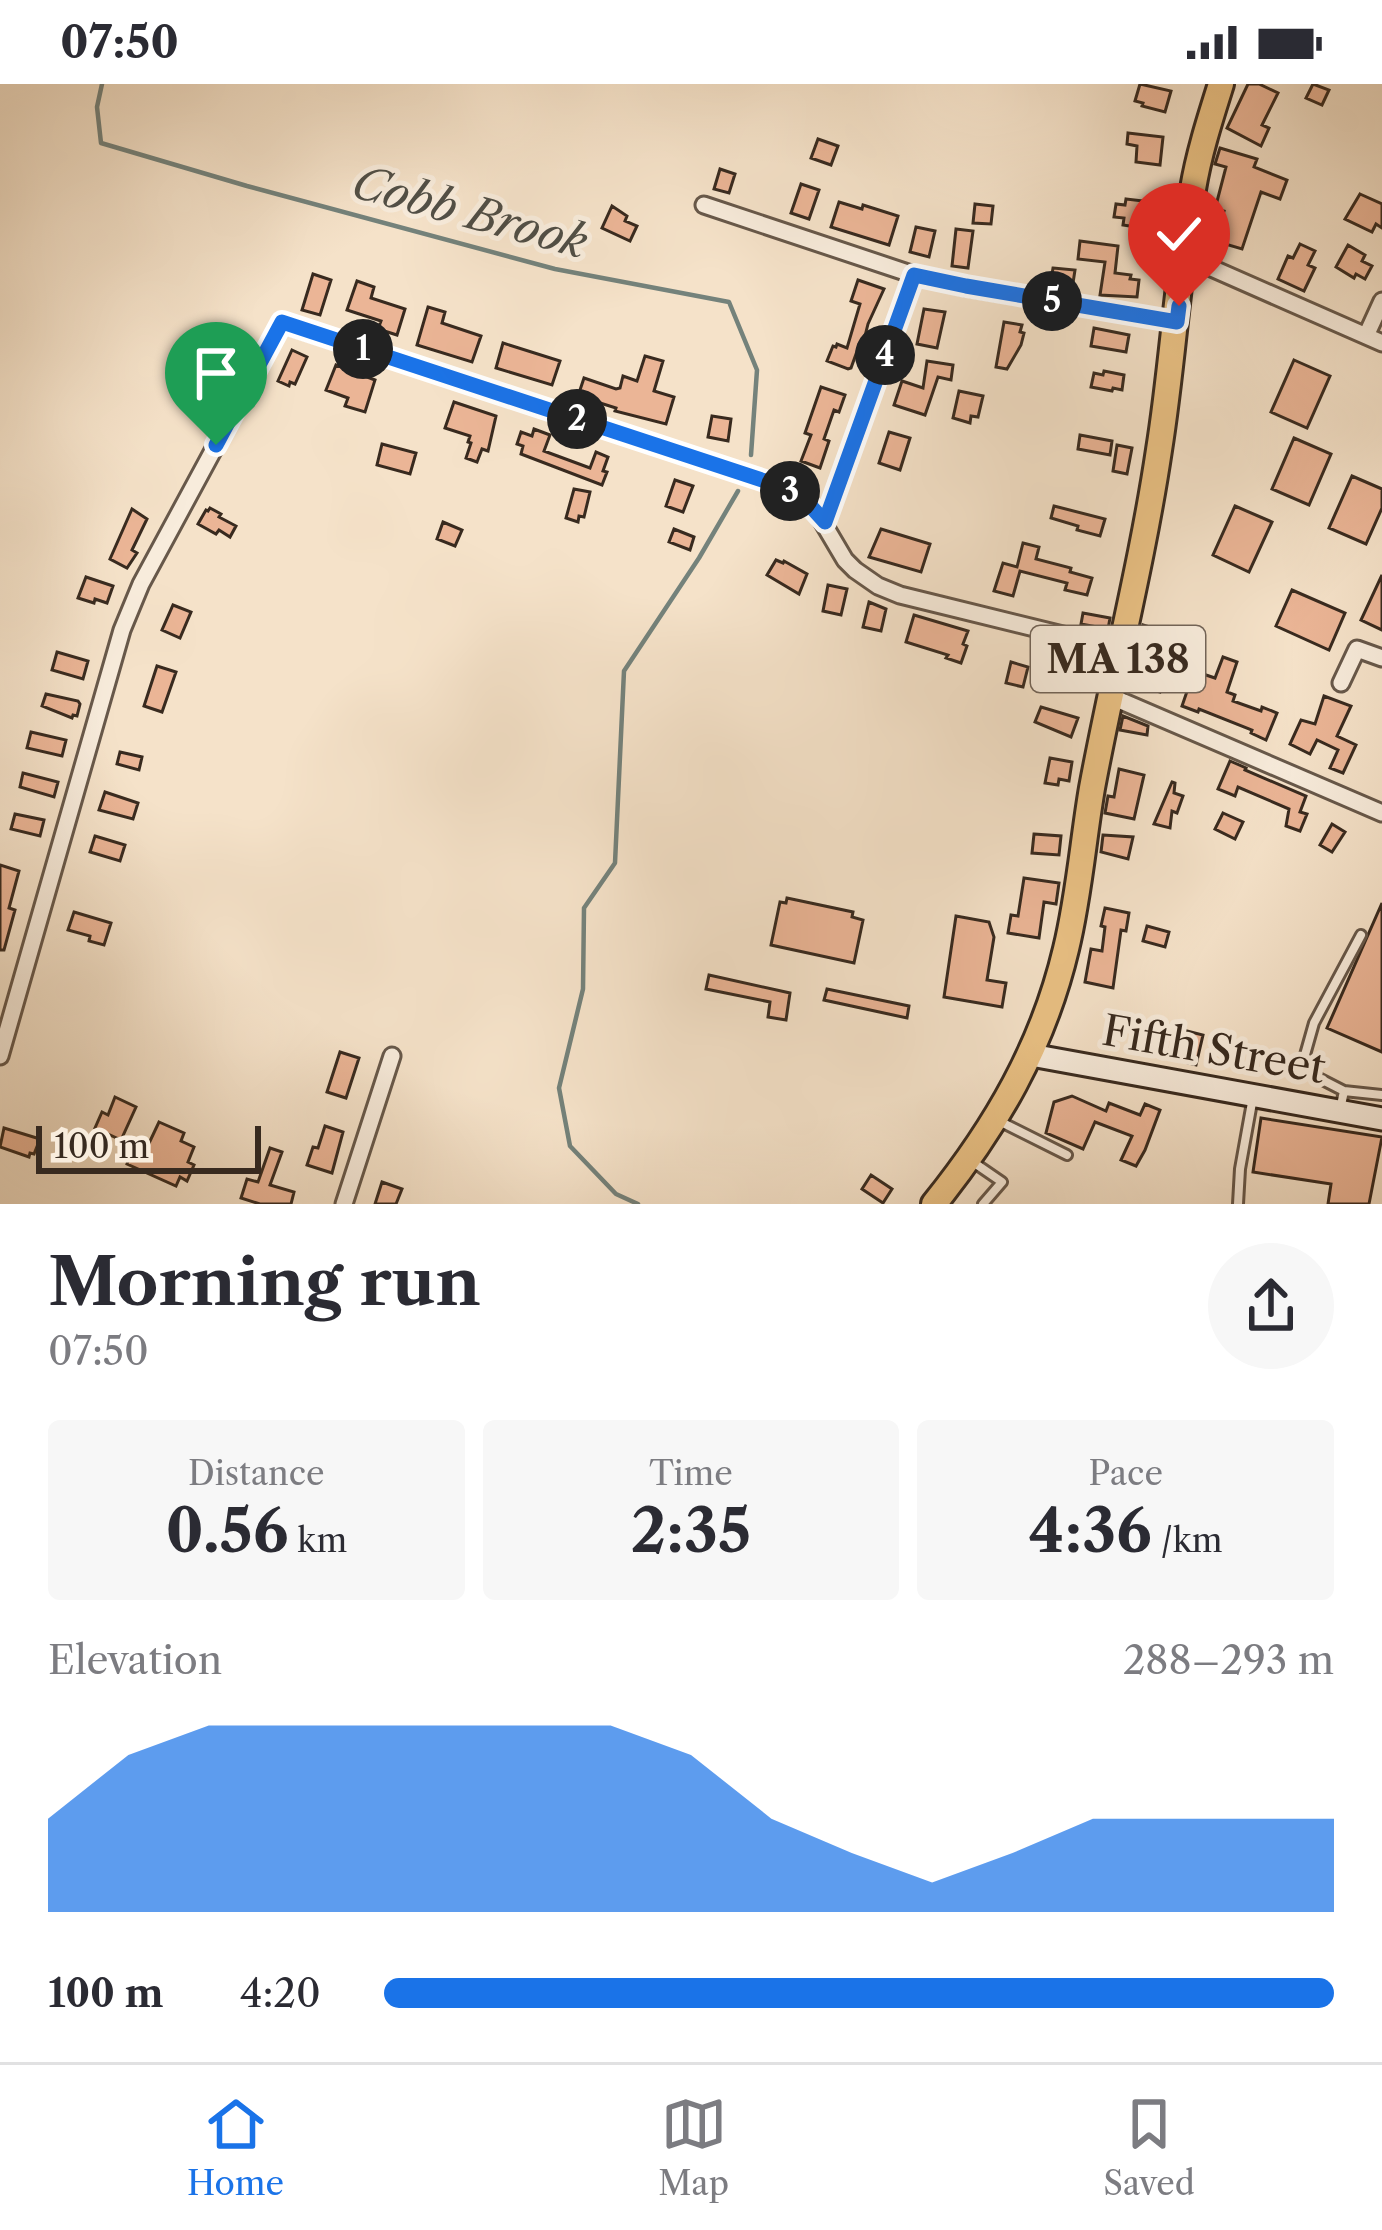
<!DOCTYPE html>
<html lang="en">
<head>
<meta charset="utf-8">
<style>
	:root { --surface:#fff; --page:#f7f7f7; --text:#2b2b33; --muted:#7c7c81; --line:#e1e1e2; --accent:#1a73e8 }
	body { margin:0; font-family:"Libre Caslon Text",serif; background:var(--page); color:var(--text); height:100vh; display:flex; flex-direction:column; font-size:45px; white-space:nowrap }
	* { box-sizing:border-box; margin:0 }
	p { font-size:39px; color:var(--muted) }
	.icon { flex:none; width:66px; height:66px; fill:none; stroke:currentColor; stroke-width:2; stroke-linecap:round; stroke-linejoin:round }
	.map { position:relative; height:1120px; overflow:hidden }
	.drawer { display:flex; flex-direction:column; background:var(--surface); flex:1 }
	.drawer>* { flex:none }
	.scale { position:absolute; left:36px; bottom:30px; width:225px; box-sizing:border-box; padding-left:12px; border:6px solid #382a1f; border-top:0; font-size:33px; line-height:42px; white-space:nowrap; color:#382a1f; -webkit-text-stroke:9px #f8ecdc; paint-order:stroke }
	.pin { position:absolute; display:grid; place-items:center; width:102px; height:102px; color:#fff; margin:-123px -51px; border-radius:50% 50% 50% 0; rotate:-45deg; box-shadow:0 0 12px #0007 }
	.pin .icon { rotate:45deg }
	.km { position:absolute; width:60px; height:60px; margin:-30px; border-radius:50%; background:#222; color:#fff; font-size:33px; line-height:60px; text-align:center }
	.round { display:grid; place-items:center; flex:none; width:126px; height:126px; border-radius:63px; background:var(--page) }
	.head { display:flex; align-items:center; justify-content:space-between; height:204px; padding:0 48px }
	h1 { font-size:66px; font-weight:800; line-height:90px }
	.stats { display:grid; grid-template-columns:repeat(3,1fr); gap:18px; height:204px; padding:12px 48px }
	.stats div { display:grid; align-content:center; border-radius:12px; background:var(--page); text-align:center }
	.stats b { font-size:60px; font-weight:800 }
	.stats small { font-size:33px; font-weight:400 }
	.stats p { font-size:33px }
	.chart { height:336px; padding:24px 48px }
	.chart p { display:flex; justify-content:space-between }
	.chart svg { width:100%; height:216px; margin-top:12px; fill:var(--accent); opacity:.7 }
	ul { padding:0 48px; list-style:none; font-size:39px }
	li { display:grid; grid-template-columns:192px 144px 1fr; align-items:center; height:90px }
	li i { height:30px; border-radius:15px; background:var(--accent) }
	.status { display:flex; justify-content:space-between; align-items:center; height:84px; padding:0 60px; background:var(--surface); direction:ltr }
	.status svg { height:33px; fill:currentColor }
	.menu { display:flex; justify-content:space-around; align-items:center; height:168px; border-top:3px solid var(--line); background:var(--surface); font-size:33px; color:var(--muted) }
	.menu a { display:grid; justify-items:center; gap:6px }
	.menu .active { color:var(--accent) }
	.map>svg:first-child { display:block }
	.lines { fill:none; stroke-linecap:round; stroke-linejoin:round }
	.stream { stroke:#74827b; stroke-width:4.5 }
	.building { fill:#ebb596; stroke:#382a1f; stroke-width:3 }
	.lane-casing { stroke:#67584a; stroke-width:14 }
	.street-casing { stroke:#67584a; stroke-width:21 }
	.secondary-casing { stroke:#382a1f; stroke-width:27 }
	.primary-casing { stroke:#382a1f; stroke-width:30 }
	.lane { stroke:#f8ecdc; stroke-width:8 }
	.street { stroke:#f8ecdc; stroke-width:15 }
	.secondary { stroke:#f8ecdc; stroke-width:21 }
	.primary { stroke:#eac184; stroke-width:24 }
	.route-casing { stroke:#fff; stroke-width:24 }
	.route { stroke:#1a73e8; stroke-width:15 }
	.labels { text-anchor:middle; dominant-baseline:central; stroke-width:10; stroke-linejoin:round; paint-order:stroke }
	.shield { fill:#f8ecdc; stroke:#726458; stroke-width:3 }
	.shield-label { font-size:39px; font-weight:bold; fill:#382a1f }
	.street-label { font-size:42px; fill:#382a1f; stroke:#f8ecdc }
	.water-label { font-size:45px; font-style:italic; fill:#514f46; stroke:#f8ecdc }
</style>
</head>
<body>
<div class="status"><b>07:50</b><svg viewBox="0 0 49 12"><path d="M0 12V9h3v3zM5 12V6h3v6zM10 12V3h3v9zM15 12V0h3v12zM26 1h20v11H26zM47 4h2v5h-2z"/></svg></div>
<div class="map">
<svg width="1382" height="1120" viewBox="0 0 1382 1120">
	<rect width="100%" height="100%" fill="#f5e2c9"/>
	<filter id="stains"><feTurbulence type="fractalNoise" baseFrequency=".00167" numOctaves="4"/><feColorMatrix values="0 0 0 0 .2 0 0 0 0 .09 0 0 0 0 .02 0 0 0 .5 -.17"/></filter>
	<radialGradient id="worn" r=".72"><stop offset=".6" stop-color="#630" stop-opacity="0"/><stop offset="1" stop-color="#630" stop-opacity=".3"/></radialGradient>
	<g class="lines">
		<!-- stream -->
		<path class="stream" d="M102 0 97 23 101 59 247 102 555 185 729 218 757 286 751 371
			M638 1120 616 1110 570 1062 559 1004 583 905 584 824 615 779 624 587 699 474 738 407"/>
	</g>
	<!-- building -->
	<path class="building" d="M1140 0 1171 7 1165 28 1142 22 1143 19 1135 17Z
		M1248 0H1259L1278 9 1262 41 1269 44 1261 62 1227 44Z
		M1313 0 1329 6 1322 21 1306 14Z
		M1128 49 1163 53 1160 81 1136 78 1137 62 1127 60Z
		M818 55 838 62 831 81 811 74Z
		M1220 64 1257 75 1254 83 1287 96 1280 115 1261 108 1242 165 1215 157 1224 127 1215 125 1226 83 1215 80Z
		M720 85 735 90 729 109 714 105Z
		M801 100 819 106 809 135 791 129Z
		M1360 110 1382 120V144L1376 140 1372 148 1345 135Z
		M1126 115 1152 118 1149 145 1123 141 1124 134 1114 133 1116 120 1125 121Z
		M839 118 862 125 863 121 898 132 889 161 831 143Z
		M975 120 993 122 991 140 973 139Z
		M612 122 627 132 625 137 637 142 630 157 602 144Z
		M916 143 935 147 929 173 910 168Z
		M956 145 973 147 968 184 952 182Z
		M1080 157 1118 162 1115 189 1131 191 1130 195 1139 196 1137 213 1100 211 1105 178 1078 175Z
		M1300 160 1315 167 1308 181 1315 184 1304 207 1278 195 1288 172 1293 174Z
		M1348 161 1365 171 1362 177 1372 182 1365 195 1356 190 1354 194 1336 183Z
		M1053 184 1075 186 1073 199 1051 196Z
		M313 190 331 196 320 231 302 226Z
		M858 196 884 205 868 240 863 260 860 259 851 284 848 285 827 277 833 262 836 263 837 260 847 264 860 220 851 217Z
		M357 197 374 203 371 214 405 225 397 251 378 245 381 237 347 226Z
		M428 223 445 228 442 239 481 252 472 278 417 261Z
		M924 225 945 228 937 264 917 260Z
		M1004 238 1022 241 1020 248 1024 249 1021 261 1007 285 996 283Z
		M1094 244 1129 251 1126 268 1091 262Z
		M503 259 560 277 552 301 496 284Z
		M292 266 307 273 295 300 290 298 289 302 278 297Z
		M645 272 663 277 654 307 674 313 666 340 615 327 616 324 578 312 584 294 616 305 620 304 623 292 637 297Z
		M1294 276 1330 292 1307 344 1271 328Z
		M927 277 953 281 951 296 938 293 925 331 894 321 902 297 923 304Z
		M336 281 375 296 365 328 345 322 348 314 326 306Z
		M1104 287 1124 291 1122 306 1113 304 1112 307 1091 303 1094 289 1103 291Z
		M821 303 845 311 839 328 834 326 824 355 829 357 820 384 801 377 811 351 805 349Z
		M959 307 983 312 978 333 971 332 970 339 953 334Z
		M454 318 496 332 488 367 482 365 477 378 466 374 471 359 468 358 470 352 445 344Z
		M712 332 731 335 728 357 708 353Z
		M534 345 550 351 544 367 590 384 596 368 608 373 603 387 607 388 602 401 521 370 523 362 517 360 521 348 532 352Z
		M889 348 910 354 900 386 879 379Z
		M1080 351 1112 357 1110 371 1078 365Z
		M1294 354 1331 370 1309 421 1272 405Z
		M382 360 416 369 410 390 377 381Z
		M1117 361 1132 364 1127 390 1113 387Z
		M1352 392 1382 405V424L1366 460 1329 444Z
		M675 396 693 402 683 428 666 422Z
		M574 405 590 408 584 433 579 432 578 438 566 434Z
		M1054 422 1105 435 1100 452 1077 446 1078 442 1051 434Z
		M1235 422 1272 438 1249 488 1213 471Z
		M210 424 221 430 219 433 236 442 230 453 219 446 216 450 198 440 206 426 208 427Z
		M132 425 147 435 132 466 137 469 127 484 110 475Z
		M443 438 462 446 455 462 437 455Z
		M674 445 694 453 690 466 669 458Z
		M881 445 930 460 921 488 869 473Z
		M1023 459 1039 463 1036 475 1071 484 1070 488 1092 494 1087 511 1065 506 1067 499 1020 487 1013 512 994 507 1003 479 1017 483Z
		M776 476 783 479 784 477 807 490 799 510 767 491Z
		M1382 491V546L1361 536Z
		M86 493 113 502 107 519 95 515 94 519 78 514Z
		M828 501 847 505 841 531 823 527Z
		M1292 506 1345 529 1329 566 1276 542Z
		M869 518 886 525 881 547 863 543Z
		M173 521 191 528 180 554 162 546Z
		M1083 529 1110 534 1108 545 1081 540Z
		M914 531 968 547 963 560 967 562 961 579 946 574 948 571 906 558Z
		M1143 541 1196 557 1191 574 1139 558Z
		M57 568 88 577 83 595 52 586Z
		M1045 568 1084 580 1079 598 1054 592 1055 588 1041 585Z
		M1223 573 1237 578 1227 608 1235 611 1233 617 1261 627 1262 623 1277 629 1266 656 1251 649 1252 646 1199 625 1198 628 1182 622 1194 587 1215 594Z
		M1011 578 1028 583 1023 603 1006 599Z
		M157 582 176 588 162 628 144 622Z
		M1139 582 1166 591 1160 608 1130 598 1135 583 1139 584Z
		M46 610 78 617 80 620 77 632 73 631 72 634 42 622Z
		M1324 612 1351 622 1337 652 1356 661 1343 689 1330 684 1338 666 1317 656 1310 670 1290 660 1301 636 1315 640Z
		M1041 623 1078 634 1071 653 1035 638Z
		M1123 632 1148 642 1147 651 1120 646Z
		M31 648 66 656 62 672 27 664Z
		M120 668 142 673 139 686 117 680Z
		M1050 674 1072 678 1069 697 1059 695 1058 701 1045 699Z
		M1230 677 1246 684 1245 686 1306 712 1300 728 1307 730 1300 747 1286 742 1289 725 1238 703 1235 712 1218 705Z
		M1119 685 1144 691 1134 735 1105 729 1108 712 1114 713Z
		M23 689 58 698 54 713 20 703Z
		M1172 698 1175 699 1174 709 1183 712 1177 729 1172 727 1170 744 1154 740Z
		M105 708 138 719 133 735 99 726Z
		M1223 729 1243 738 1235 755 1215 745Z
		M15 730 44 736 40 752 11 745Z
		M1332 740 1345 748 1332 768 1320 761Z
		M1034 750 1061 752 1059 771 1032 769Z
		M1103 751 1133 753 1128 775 1101 768Z
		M95 752 125 761 120 777 90 768Z
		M0 781 19 787 9 824 15 826 4 866H0Z
		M1024 794 1059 799 1056 820 1044 818 1039 854 1008 849 1011 831 1018 832Z
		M787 814 853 828 852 833 863 836 854 879 771 861 780 818 786 819Z
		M1382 819V968L1327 944Z
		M1105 824 1129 829 1126 847 1121 846 1113 904 1085 898 1091 865 1102 867 1105 843 1101 842Z
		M74 828 111 839 104 861 89 857 90 852 68 846Z
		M956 832 989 838 994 853 987 896 1006 899 1002 923 944 913Z
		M1147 842 1169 848 1165 863 1143 857Z
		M709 891 790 909 786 936 768 933 770 918 706 905Z
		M827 905 909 922 907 934 824 916Z
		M1183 946 1203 951 1196 981 1176 976Z
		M340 968 359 974 346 1014 327 1008Z
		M1072 1012 1106 1027 1109 1019 1140 1031 1145 1020 1160 1026 1145 1066 1136 1082 1121 1076 1132 1052 1095 1038 1083 1065 1046 1049 1054 1018Z
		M115 1013 136 1023 121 1056 95 1044 102 1028 108 1031Z
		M1261 1034 1382 1053 1369 1120H1328L1331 1100 1253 1088Z
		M159 1038 184 1049 181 1057 194 1063 188 1078 194 1081 187 1097 180 1093 176 1102 127 1080 132 1067 143 1072Z
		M325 1042 343 1048 332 1089 307 1081 313 1063 318 1064Z
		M4 1044 40 1055 34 1070 30 1069 29 1073 0 1063Z
		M270 1064 282 1068 270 1101 294 1108 291 1120H260L241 1114 247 1095 258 1098Z
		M871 1091 892 1105 883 1119 862 1105Z
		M382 1098 402 1105 396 1120H375Z"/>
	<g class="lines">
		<!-- lane casing -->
		<g class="lane-casing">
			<path id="lane" d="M1344 1007 1301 985 1314 939 1361 851
				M1340 1026 1344 1007 1382 1011
				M997 1036 1067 1071
				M970 1076 1002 1098 983 1120
				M1238 1120 1240 1085 1253 1013"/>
		</g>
		<!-- street casing -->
		<g class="street-casing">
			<path id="street" d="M704 121 914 191 966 203 1177 238
				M1184 172 1382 259
				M1366 252 1382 217
				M825 438 914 191
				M1341 599 1357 565 1382 574
				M1112 613 1382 729
				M0 972 122 546 141 500 282 239 777 401 795 409 816 427 845 476 855 486 878 502 900 511 1120 565
				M344 1120 392 972"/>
		</g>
		<!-- secondary casing -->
		<g class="secondary-casing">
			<path id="secondary" d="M1031 971 1382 1035"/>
		</g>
		<!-- primary casing -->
		<g class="primary-casing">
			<path id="primary" d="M934 1120C996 1043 1043 962 1066 865 1079 812 1083 757 1092 704 1113 591 1142 480 1159 366 1173 279 1177 191 1193 105 1199 69 1210 35 1221 0"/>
		</g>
		<!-- lane -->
		<use href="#lane" class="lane"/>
		<!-- street -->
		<use href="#street" class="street"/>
		<!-- secondary -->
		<use href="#secondary" class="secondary"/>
		<!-- primary -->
		<use href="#primary" class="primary"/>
	</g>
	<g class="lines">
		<!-- route casing -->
		<g class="route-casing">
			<path id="route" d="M216 361 282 238 777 401 806 417 825 438 914 191 966 202 1177 238 1179 222"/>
		</g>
		<!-- route -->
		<use href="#route" class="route"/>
	</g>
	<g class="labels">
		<!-- shield labels -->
		<rect class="shield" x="1031" y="542" width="174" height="66" rx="9"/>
		<g class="shield-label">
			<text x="1118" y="575">MA 138</text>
		</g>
		<!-- street labels -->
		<g class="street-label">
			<text transform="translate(1214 965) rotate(10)">Fifth Street</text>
		</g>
		<!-- water labels -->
		<g class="water-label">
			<text transform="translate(470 128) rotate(15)">Cobb Brook</text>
		</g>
	</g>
	<rect width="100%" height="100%" filter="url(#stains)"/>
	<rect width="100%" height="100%" fill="url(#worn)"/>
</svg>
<div class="scale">100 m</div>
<div class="pin" style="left:216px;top:361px;background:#1e9e55"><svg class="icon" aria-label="arrive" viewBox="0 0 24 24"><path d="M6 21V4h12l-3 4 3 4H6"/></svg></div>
<div class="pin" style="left:1179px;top:222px;background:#d93025"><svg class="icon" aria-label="check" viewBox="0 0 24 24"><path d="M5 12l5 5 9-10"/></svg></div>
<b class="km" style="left:363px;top:265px">1</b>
<b class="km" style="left:577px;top:335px">2</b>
<b class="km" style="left:790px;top:407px">3</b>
<b class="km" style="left:885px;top:271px">4</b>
<b class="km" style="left:1052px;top:217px">5</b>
</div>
<section class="drawer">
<div class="head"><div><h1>Morning run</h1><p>07:50</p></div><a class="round"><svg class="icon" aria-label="share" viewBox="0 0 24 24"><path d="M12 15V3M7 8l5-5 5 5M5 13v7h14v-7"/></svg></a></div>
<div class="stats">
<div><p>Distance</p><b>0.56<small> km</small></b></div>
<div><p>Time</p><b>2:35</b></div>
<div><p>Pace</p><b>4:36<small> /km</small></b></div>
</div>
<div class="chart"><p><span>Elevation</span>288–293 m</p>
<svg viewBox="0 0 160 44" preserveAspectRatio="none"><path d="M0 44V25L10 12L20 6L30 6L40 6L50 6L60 6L70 6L80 12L90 25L100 32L110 38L120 32L130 25L140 25L150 25L160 25V44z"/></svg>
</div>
<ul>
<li><b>100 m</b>4:20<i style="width:100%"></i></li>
</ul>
</section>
<nav class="menu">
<a class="active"><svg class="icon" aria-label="home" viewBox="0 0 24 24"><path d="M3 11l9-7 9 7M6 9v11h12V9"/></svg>Home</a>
<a><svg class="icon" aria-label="map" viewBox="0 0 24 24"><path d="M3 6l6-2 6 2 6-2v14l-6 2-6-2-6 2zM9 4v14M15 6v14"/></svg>Map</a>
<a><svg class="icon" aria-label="saved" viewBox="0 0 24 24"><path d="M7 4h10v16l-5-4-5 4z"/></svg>Saved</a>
</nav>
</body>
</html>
